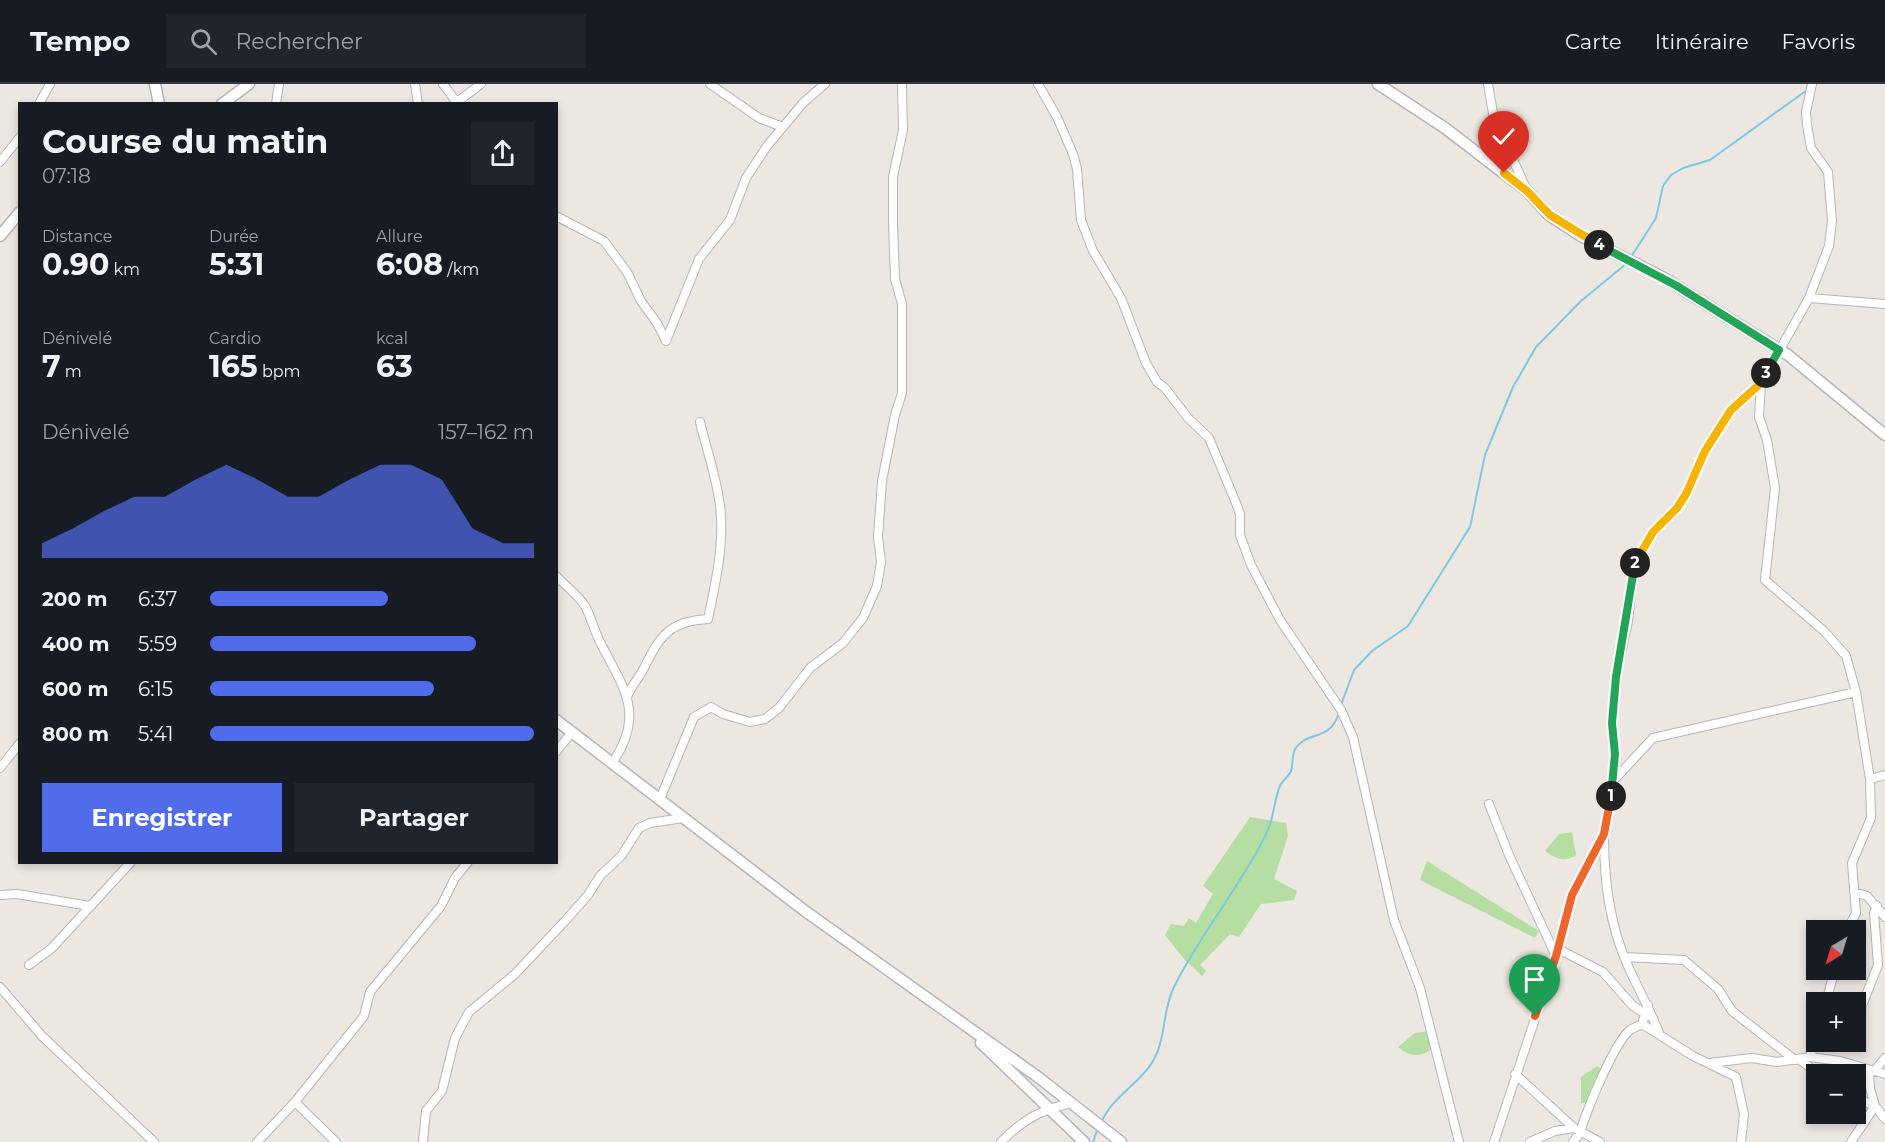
<!DOCTYPE html>
<html lang="fr">
<head>
<meta charset="utf-8">
<style>
	:root { --surface:#171b24; --page:#20242c; --text:#f1f3f6; --muted:#9ea1a6; --line:#363941; --accent:#506cea }
	body { margin:0; font-family:Montserrat,sans-serif; background:var(--page); color:var(--text); height:100vh; display:flex; flex-direction:column; font-size:22px; white-space:nowrap }
	* { box-sizing:border-box; margin:0 }
	p { font-size:20px; color:var(--muted) }
	.icon { flex:none; width:33px; height:33px; fill:none; stroke:currentColor; stroke-width:2; stroke-linecap:round; stroke-linejoin:round }
	.map { position:relative; flex:1; overflow:hidden }
	.details { position:absolute; left:18px; top:18px; width:540px; height:762px; display:flex; flex-direction:column; background:var(--surface); border-radius:0px; box-shadow:0 3px 9px #0003 }
	.details>* { flex:none }
	.needle { width:39px; rotate:218deg }
	.controls { position:absolute; left:1806px; top:836px; display:grid; gap:12px }
	.controls a { display:grid; place-items:center; width:60px; height:60px; border-radius:0px; background:var(--surface); box-shadow:0 3px 9px #0003; font-size:30px }
	.pin { position:absolute; display:grid; place-items:center; width:51px; height:51px; color:#fff; margin:-62px -26px; border-radius:50% 50% 50% 0; rotate:-45deg; box-shadow:0 0 6px #0007 }
	.pin .icon { rotate:45deg }
	.km { position:absolute; width:30px; height:30px; margin:-15px; border-radius:50%; background:#222; color:#fff; font-size:16px; line-height:30px; text-align:center }
	.round { display:grid; place-items:center; flex:none; width:63px; height:63px; border-radius:0px; background:var(--page) }
	.overview { display:flex; align-items:center; justify-content:space-between; height:102px; padding:0 24px }
	h1 { font-size:33px; font-weight:700; line-height:45px }
	.figures { display:grid; grid-template-columns:repeat(3,1fr); gap:9px; height:102px; padding:6px 24px }
	.figures div { display:grid; align-content:center }
	.figures b { font-size:30px; font-weight:700 }
	.figures small { font-size:16px; font-weight:400 }
	.figures p { font-size:16px }
	.chart { height:168px; padding:12px 24px }
	.chart p { display:flex; justify-content:space-between }
	.chart svg { width:100%; height:108px; margin-top:6px; fill:var(--accent); opacity:.7 }
	.action { display:flex; gap:12px; margin-top:auto; padding:12px 24px }
	.action a { flex:1; height:69px; border-radius:0px; background:var(--accent); color:#fff; font-size:24px; font-weight:700; line-height:69px; text-align:center }
	.action a+a { background:var(--page); color:var(--text) }
	ul { padding:0 24px; list-style:none; font-size:20px }
	li { display:grid; grid-template-columns:96px 72px 1fr; align-items:center; height:45px }
	li i { height:15px; border-radius:8px; background:var(--accent) }
	header { display:flex; align-items:center; gap:36px; box-sizing:border-box; height:84px; padding:0 30px; background:var(--surface); border-bottom:2px solid var(--line) }
	header strong { font-size:28px }
	nav { display:flex; gap:33px; margin-inline-start:auto; font-size:21px }
	.search { width:420px; height:54px; background:var(--page); display:flex; align-items:center; gap:15px; box-sizing:border-box; padding:0 21px; border-radius:0px; color:var(--muted); font-size:22px }
	.map>svg:first-child { display:block }
	.green { fill:#b6dea2 }
	.lines { fill:none; stroke-linecap:round; stroke-linejoin:round }
	.stream { stroke:#7dc9e4; stroke-width:2 }
	.street-casing { stroke:#b3b6be; stroke-width:10 }
	.secondary-casing { stroke:#b3b6be; stroke-width:13 }
	.street { stroke:#fff; stroke-width:8 }
	.secondary { stroke:#fff; stroke-width:10 }
	.split-1-casing { stroke:#fff; stroke-width:12 }
	.split-2-casing { stroke:#fff; stroke-width:12 }
	.split-3-casing { stroke:#fff; stroke-width:12 }
	.split-4-casing { stroke:#fff; stroke-width:12 }
	.split-5-casing { stroke:#fff; stroke-width:12 }
	.split-1 { stroke:#f0652b; stroke-width:8 }
	.split-2 { stroke:#22a559; stroke-width:8 }
	.split-3 { stroke:#f5b400; stroke-width:8 }
	.split-4 { stroke:#22a559; stroke-width:8 }
	.split-5 { stroke:#f5b400; stroke-width:8 }
</style>
</head>
<body>
<header>
<strong>Tempo</strong>
<div class="search"><svg class="icon" aria-label="search" viewBox="0 0 24 24"><circle cx="10" cy="10" r="6"/><path d="M15 15l6 6"/></svg>Rechercher</div>
<nav><a>Carte</a><a>Itinéraire</a><a>Favoris</a></nav>
</header>
<div class="map">
<svg width="1885" height="1058" viewBox="0 0 1885 1058">
	<rect width="100%" height="100%" fill="#ece7e0"/>
	<!-- green -->
	<path class="green" d="M1250 733 1286 739 1288 752 1274 795 1297 807 1294 816 1261 820 1239 853 1230 850 1200 881 1206 887 1202 892 1184 875 1165 851 1171 840 1184 842 1189 834 1196 839 1213 810 1203 802Z
		M1572 748 1576 771C1564 779 1557 775 1545 767L1559 750Z
		M1427 777 1539 847 1535 854 1420 796Z
		M1430 947 1433 964C1421 974 1410 973 1398 963L1415 949Z
		M1597 982 1605 987V998L1593 1018 1581 1019V993Z"/>
	<g class="lines">
		<!-- stream -->
		<path class="stream" d="M1631 173 1656 134 1663 102 1671 91 1683 84 1710 76 1807 6
			M1341 621 1354 586 1372 567 1408 542 1470 443 1485 371 1513 303 1536 263 1581 217 1626 180
			M1101 1039C1113 1010 1145 998 1157 969 1166 947 1163 925 1174 903 1201 848 1242 801 1268 746 1274 732 1274 716 1280 702 1282 697 1288 693 1291 687 1293 681 1292 671 1295 665 1307 646 1330 658 1339 629
			M1093 1058 1098 1044"/>
		<!-- street casing -->
		<g class="street-casing">
			<path id="street" d="M415 0 418 20
				M443 0 458 20
				M710 0 759 34 783 43
				M1038 0 1057 33 1073 70 1077 85 1081 136 1093 167 1121 214 1146 279 1157 298 1165 304 1188 334 1209 354 1236 419 1240 430V451L1251 481 1280 536 1341 626 1353 653 1394 836 1420 904 1459 1058
				M1488 0 1494 35 1527 106
				M457 18 481 0
				M39 20 50 0
				M276 20 279 0
				M0 78 20 53
				M556 132 604 157 627 188 641 217 657 239 666 257
				M1809 214 1885 220
				M666 257 699 175 730 136 746 94 767 62 804 18 825 0
				M1761 299 1759 333 1767 356 1775 404 1765 496 1825 548 1846 572 1856 608 1870 695 1871 734 1852 779 1856 829 1847 846
				M556 492C566 502 578 511 585 522 591 533 594 545 599 556 622 602 647 629 612 679
				M627 613C631 602 639 594 644 584 660 552 669 537 708 535 716 497 726 454 719 415 715 389 706 363 700 338
				M556 668 572 648
				M0 684 20 659
				M1870 695 1885 691
				M1614 696 1653 654 1856 608
				M660 715 694 633 711 623 723 630 750 638 765 635 779 624 810 584 843 559 863 534 877 502 881 478 878 453 882 397 895 331 902 309V220L895 195 893 140V93L903 46 902 0
				M1489 720 1509 771 1556 872
				M1604 751C1604 796 1609 840 1628 882 1638 905 1650 925 1659 949
				M1854 808 1867 812 1885 833
				M0 811 17 810 90 822
				M1558 865 1603 888 1633 922 1649 932
				M1625 873 1684 876 1718 905 1732 927 1795 976
				M29 881 52 864 131 778
				M0 903 42 952 154 1058
				M1826 918 1835 885
				M1859 929 1878 881 1874 829 1877 822
				M1642 940 1693 972 1736 993 1744 1030 1741 1058
				M1810 973 1816 955
				M1800 976 1819 990
				M1709 979 1752 974 1777 978 1810 973 1840 977 1885 990
				M1874 987 1885 974
				M1515 990 1574 1044 1600 1058
				M1856 1014 1875 1022 1885 1035
				M295 1018 336 1058
				M257 1058 295 1018 364 932 370 908 441 822 455 794 468 778
				M423 1058 426 1027 442 1007 455 954 469 928 515 890 565 837 588 811 600 792 622 771 639 744 650 739 683 734
				M1001 1058C1022 1036 1042 1025 1072 1019
				M1494 1058 1556 872 1573 811 1604 750 1614 696 1615 670 1612 639 1616 593 1628 537 1634 484 1653 448 1677 424 1686 410 1705 367 1731 326 1761 299 1809 214 1829 162 1832 137 1828 88 1811 64 1807 41 1806 28 1812 0
				M1530 1058 1555 1047 1574 1044
				M1573 1058 1580 1049C1586 1028 1614 959 1630 946 1633 944 1639 942 1642 940L1648 921
				M1851 1058 1875 1022 1870 1004 1869 986"/>
		</g>
		<!-- secondary casing -->
		<g class="secondary-casing">
			<path id="secondary" d="M155 0 159 20
				M1378 0 1445 44 1527 107 1549 131 1581 152 1664 194 1788 271 1885 351
				M222 20 249 0
				M0 152 20 128
				M556 636 805 827 1038 993 1121 1058
				M981 959 1084 1058"/>
		</g>
		<!-- street -->
		<use href="#street" class="street"/>
		<!-- secondary -->
		<use href="#secondary" class="secondary"/>
	</g>
	<g class="lines">
		<!-- split-1 casing -->
		<g class="split-1-casing">
			<path id="split-1" d="M1535 932 1556 872 1572 811 1604 750 1611 712"/>
		</g>
		<!-- split-2 casing -->
		<g class="split-2-casing">
			<path id="split-2" d="M1611 712 1615 670 1612 639 1616 593 1635 479"/>
		</g>
		<!-- split-3 casing -->
		<g class="split-3-casing">
			<path id="split-3" d="M1635 479 1653 448 1677 424 1686 410 1705 367 1731 326 1761 299 1766 289"/>
		</g>
		<!-- split-4 casing -->
		<g class="split-4-casing">
			<path id="split-4" d="M1599 161 1677 202 1779 266 1766 289"/>
		</g>
		<!-- split-5 casing -->
		<g class="split-5-casing">
			<path id="split-5" d="M1504 89 1527 107 1550 131 1599 161"/>
		</g>
		<!-- split-1 -->
		<use href="#split-1" class="split-1"/>
		<!-- split-2 -->
		<use href="#split-2" class="split-2"/>
		<!-- split-3 -->
		<use href="#split-3" class="split-3"/>
		<!-- split-4 -->
		<use href="#split-4" class="split-4"/>
		<!-- split-5 -->
		<use href="#split-5" class="split-5"/>
	</g>
</svg>
<div class="controls">
<a><svg class="needle" viewBox="-14 -14 28 28"><path d="M0-13l5 13h-10z" fill="#e53935"/><path d="M0 13l5-13h-10z" fill="#9ea1a6"/></svg></a>
<a>+</a>
<a>−</a>
</div>
<div class="pin" style="left:1535px;top:932px;background:#1e9e55"><svg class="icon" aria-label="arrive" viewBox="0 0 24 24"><path d="M6 21V4h12l-3 4 3 4H6"/></svg></div>
<div class="pin" style="left:1504px;top:89px;background:#d93025"><svg class="icon" aria-label="check" viewBox="0 0 24 24"><path d="M5 12l5 5 9-10"/></svg></div>
<b class="km" style="left:1611px;top:712px">1</b>
<b class="km" style="left:1635px;top:479px">2</b>
<b class="km" style="left:1766px;top:289px">3</b>
<b class="km" style="left:1599px;top:161px">4</b>
<section class="details">
<div class="overview"><div><h1>Course du matin</h1><p>07:18</p></div><a class="round"><svg class="icon" aria-label="share" viewBox="0 0 24 24"><path d="M12 15V3M7 8l5-5 5 5M5 13v7h14v-7"/></svg></a></div>
<div class="figures">
<div><p>Distance</p><b>0.90<small> km</small></b></div>
<div><p>Durée</p><b>5:31</b></div>
<div><p>Allure</p><b>6:08<small> /km</small></b></div>
</div>
<div class="figures">
<div><p>Dénivelé</p><b>7<small> m</small></b></div>
<div><p>Cardio</p><b>165<small> bpm</small></b></div>
<div><p>kcal</p><b>63</b></div>
</div>
<div class="chart"><p><span>Dénivelé</span>157–162 m</p>
<svg viewBox="0 0 160 44" preserveAspectRatio="none"><path d="M0 44V38L10 32L20 25L30 19L40 19L50 12L60 6L70 12L80 19L90 19L100 12L110 6L120 6L130 12L140 32L150 38L160 38V44z"/></svg>
</div>
<ul>
<li><b>200 m</b>6:37<i style="width:55%"></i></li>
<li><b>400 m</b>5:59<i style="width:82%"></i></li>
<li><b>600 m</b>6:15<i style="width:69%"></i></li>
<li><b>800 m</b>5:41<i style="width:100%"></i></li>
</ul>
<div class="action"><a>Enregistrer</a><a>Partager</a></div>
</section>
</div>
</body>
</html>
